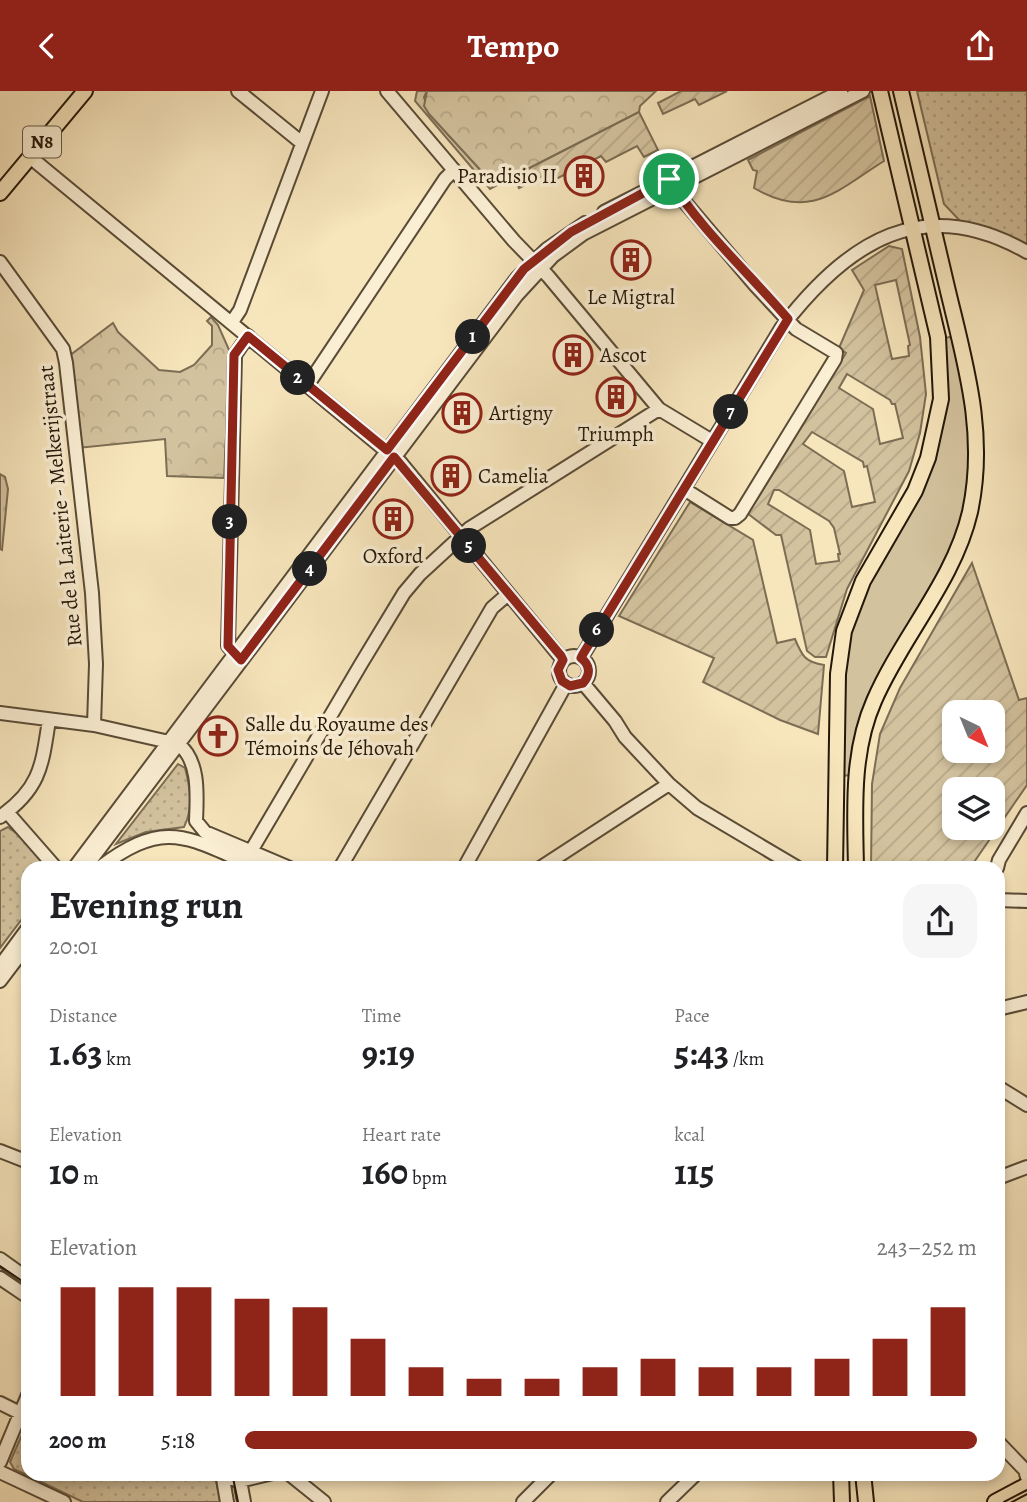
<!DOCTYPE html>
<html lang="en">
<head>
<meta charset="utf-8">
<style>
	:root { --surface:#fff; --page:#f6f6f6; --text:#202124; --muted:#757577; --accent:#8f2418 }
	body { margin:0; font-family:Alegreya,serif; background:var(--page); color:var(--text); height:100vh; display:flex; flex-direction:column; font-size:26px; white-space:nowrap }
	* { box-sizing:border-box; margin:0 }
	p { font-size:23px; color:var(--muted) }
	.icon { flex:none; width:38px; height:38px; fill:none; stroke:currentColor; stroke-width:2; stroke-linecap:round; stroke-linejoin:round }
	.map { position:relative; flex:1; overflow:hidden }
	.details { position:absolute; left:21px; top:770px; width:984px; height:620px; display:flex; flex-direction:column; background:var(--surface); border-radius:21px; box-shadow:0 4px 10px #0003 }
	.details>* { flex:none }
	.needle { width:46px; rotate:137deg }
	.buttons { position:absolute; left:942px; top:609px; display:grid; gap:14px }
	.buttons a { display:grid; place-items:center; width:63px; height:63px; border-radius:14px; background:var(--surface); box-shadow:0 4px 10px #0003; font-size:35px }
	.pin { position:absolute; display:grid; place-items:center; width:60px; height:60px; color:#fff; margin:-30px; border:4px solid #fff; border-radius:50%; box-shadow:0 2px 7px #0007 }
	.km { position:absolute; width:35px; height:35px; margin:-18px; border-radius:50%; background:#222; color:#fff; font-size:19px; line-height:35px; text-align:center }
	.round { display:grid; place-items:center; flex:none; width:74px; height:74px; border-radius:21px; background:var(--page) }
	.summary { display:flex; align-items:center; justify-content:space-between; height:119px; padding:0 28px }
	h1 { font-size:38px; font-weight:600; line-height:52px }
	.figures { display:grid; grid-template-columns:repeat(3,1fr); gap:10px; height:119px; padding:7px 28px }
	.figures div { display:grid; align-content:center }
	.figures b { font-size:35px; font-weight:600 }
	.figures small { font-size:19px; font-weight:400 }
	.figures p { font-size:19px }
	.chart { height:196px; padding:14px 28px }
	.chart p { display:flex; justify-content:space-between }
	.chart svg { width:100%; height:126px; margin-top:7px; stroke:var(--accent); stroke-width:6 }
	ul { padding:0 28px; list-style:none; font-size:23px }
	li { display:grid; grid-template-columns:112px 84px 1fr; align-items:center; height:52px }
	li i { height:18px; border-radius:9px; background:var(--accent) }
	header { display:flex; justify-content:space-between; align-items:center; height:91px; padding:0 28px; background:var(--accent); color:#fff; font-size:32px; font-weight:600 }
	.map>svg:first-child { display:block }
	.grass { fill:#d3c29e; stroke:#7c6d54; stroke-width:2 }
	.forest { fill:url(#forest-crowns); stroke:#7c6d54; stroke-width:2 }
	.park { fill:url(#park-dots); stroke:#7c6d54; stroke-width:2 }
	.garden { fill:url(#garden-furrows); stroke:#7c6d54; stroke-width:2; fill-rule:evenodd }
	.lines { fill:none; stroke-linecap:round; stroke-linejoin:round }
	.minor-casing { stroke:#594b36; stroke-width:16 }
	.major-casing { stroke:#241809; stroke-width:18 }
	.minor { stroke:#faeed3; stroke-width:12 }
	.major { stroke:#f7e5bc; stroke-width:14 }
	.tram { stroke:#241809; stroke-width:2 }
	.route-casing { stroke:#fff; stroke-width:14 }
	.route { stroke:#8f2418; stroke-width:9 }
	.labels { text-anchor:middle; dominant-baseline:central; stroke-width:7; stroke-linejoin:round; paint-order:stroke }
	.shield { fill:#faeed3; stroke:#645846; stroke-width:2 }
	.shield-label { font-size:19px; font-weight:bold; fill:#241809 }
	.poi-label { font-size:21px; fill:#241809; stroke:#faeed3; text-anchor:start }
	.street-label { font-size:21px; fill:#241809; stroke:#faeed3 }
</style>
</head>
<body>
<header><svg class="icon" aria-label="back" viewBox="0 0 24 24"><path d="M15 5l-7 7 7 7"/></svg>Tempo<svg class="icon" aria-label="share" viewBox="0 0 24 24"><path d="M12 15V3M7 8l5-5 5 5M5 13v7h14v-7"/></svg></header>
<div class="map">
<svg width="1027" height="1411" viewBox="0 0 1027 1411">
	<defs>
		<pattern id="forest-crowns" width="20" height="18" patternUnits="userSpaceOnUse" patternTransform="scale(1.75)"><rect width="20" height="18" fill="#d3c29e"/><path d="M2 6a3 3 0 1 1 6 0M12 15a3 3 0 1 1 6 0" fill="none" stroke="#b5a687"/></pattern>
		<pattern id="park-dots" width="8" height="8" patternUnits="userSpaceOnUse" patternTransform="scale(1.75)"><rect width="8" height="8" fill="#d3c29e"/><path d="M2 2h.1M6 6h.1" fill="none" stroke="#b5a687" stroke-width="1.8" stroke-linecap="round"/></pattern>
		<pattern id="garden-furrows" width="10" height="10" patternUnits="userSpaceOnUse" patternTransform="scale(1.75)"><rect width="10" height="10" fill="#d3c29e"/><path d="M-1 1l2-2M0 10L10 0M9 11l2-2" fill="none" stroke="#b5a687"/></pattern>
	</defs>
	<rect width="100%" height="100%" fill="#f7e5bc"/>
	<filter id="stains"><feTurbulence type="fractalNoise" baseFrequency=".00286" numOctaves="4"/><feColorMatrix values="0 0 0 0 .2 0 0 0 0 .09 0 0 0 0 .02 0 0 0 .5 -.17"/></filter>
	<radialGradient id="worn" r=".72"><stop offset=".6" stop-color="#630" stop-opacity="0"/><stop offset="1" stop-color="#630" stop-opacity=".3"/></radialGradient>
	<!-- grass -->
	<path class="grass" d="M417 0H427L424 6 429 23 485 84 494 85 511 80 514 85 490 98 415 10Z
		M949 246 955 248 973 332 966 420 947 472 894 563 852 684 841 685 843 577 856 516 925 387 943 248Z"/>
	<!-- forest -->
	<path class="forest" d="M427 0H656L640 15 639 21 514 85 511 80 494 85 485 84 429 23 424 15Z
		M211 226 218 234 230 261 224 387 167 385 165 348 78 357 69 265 113 232 118 241 159 279 180 281 194 274 212 254V235L207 230Z
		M0 383 5 386 8 398 2 459 0 458Z"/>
	<!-- park -->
	<path class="park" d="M917 0H1027V156L960 130 944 113Z
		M178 673 185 677C190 695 193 719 184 736L146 741 116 753Z
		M8 736 24 748 51 777H28V820L0 857V740Z
		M28 1330V1382L215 1383 220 1411H83L14 1378 10 1371Z"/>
	<!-- garden -->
	<path class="garden" d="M681 0H727L699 14 695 8 663 23 658 12Z
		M870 5 884 70C836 100 811 130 754 97L757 80 753 79 748 69Z
		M639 21 658 59 644 66 637 55 606 71 601 65 556 88 550 81 519 97 514 85Z
		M889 155 902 158 920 246 926 303 920 342 909 380 847 498 826 566H815L807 560 781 444H776L747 422 846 262 839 257 864 199 852 179ZM896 189 910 254 908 255 909 265 892 268 875 194ZM847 283 890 309 892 313H895L903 347 880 353 873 318 839 297ZM812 341 863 371 864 376 867 375 875 411 852 416 844 380 803 353ZM774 399H779L829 430 834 437 840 463H838L839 470 816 473 810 439 768 413Z
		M690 411 753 449 777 552 795 548C802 565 805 571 824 574L818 643 780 629 703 591 714 567 619 525Z
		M972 472 1019 609 1027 607V694L970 777H871L872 693 880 643 900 597ZM954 621H992V660H954ZM954 698H992V737H954Z"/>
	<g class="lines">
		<!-- minor casing -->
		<g class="minor-casing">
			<path id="minor" d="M238 0 302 52
				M387 0 514 150 548 185 659 318 712 350
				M30 66 401 372 563 569
				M671 92 683 109 756 195 796 238 836 262 835 268 740 423 735 427H730L684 398
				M604 121 841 0
				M0 171 63 258 66 272 92 502 96 573 94 634
				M232 231 240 219 322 0
				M307 295 445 88 454 79
				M559 580a15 15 0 1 1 30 0a15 15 0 1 1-30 0Z
				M581 567 782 236C848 150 923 102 1027 161
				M241 568 228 555 235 264 248 245
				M583 592 615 630 625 646 669 693 697 717 798 777
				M0 622 94 634 178 653C200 669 197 705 196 730L205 741 290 777
				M7 721 56 777
				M0 726C41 697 42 674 49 629
				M74 777 517 187 547 158 585 132
				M85 777 517 204 553 165 583 143 863 0
				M99 777C169 724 189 749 260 777
				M241 777 361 573 404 502 420 483 470 437 659 318
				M340 777 492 517 508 503
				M464 777 566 593
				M540 777 669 693
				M997 777 999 769 1027 722
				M998 809 1027 810
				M0 875 28 837
				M0 890 28 853
				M998 918 1027 911
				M998 996 1027 1014
				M0 1060 28 1071
				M998 1087 1027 1076
				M0 1168 28 1188
				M0 1187 28 1206
				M0 1312 20 1322
				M998 1351 1025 1379 1027 1386
				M0 1371 28 1304
				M0 1381 64 1411
				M222 1382 227 1411
				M288 1382 324 1411
				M239 1384 244 1411
				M222 1385 240 1390 273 1382
				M523 1411 552 1382
				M667 1411 697 1382"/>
		</g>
		<!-- major casing -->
		<g class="major-casing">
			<path id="major" d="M0 102 85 0
				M835 777 838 583 844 540 863 490 915 400 928 367 941 308 938 246 880 0
				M856 777C855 721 851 662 874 610 902 545 954 490 970 421 987 342 965 272 947 196 932 131 916 65 901 0
				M841 1382 842 1411
				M863 1382 866 1411
				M995 1411 1027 1394"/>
		</g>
		<!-- minor -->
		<use href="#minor" class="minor"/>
		<!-- major -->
		<use href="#major" class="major"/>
		<!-- tram -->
		<path class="tram" d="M0 1175 28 1194
			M232 1382 238 1411
			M1004 1411 1027 1399"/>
	</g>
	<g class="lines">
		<!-- route casing -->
		<g class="route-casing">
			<path id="route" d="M669 88C702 140 749 182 788 228L583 563 581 567C590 574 591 583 583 592L570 595 562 590 558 579 563 569 561 565 394 366 241 569 228 555 234 264 248 245 387 359 524 178 571 141Z"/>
		</g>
		<!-- route -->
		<use href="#route" class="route"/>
	</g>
	<!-- icons -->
	<defs>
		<g id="building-ring" transform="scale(2.0125)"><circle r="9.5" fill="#faeed3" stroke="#8f2418" stroke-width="1.5"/><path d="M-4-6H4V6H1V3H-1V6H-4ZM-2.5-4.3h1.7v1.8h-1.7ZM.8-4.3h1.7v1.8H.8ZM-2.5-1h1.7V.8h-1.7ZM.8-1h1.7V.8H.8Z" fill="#8f2418"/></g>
		<g id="church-ring" transform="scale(2.0125)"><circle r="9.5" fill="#faeed3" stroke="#8f2418" stroke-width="1.5"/><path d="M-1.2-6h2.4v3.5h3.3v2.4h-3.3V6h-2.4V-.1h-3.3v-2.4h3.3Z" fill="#8f2418"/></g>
	</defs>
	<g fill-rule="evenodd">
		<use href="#building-ring" x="584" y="85"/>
		<use href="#building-ring" x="631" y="169"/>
		<use href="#building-ring" x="573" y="264"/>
		<use href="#building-ring" x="616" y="306"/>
		<use href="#building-ring" x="462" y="322"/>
		<use href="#building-ring" x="451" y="385"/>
		<use href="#building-ring" x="393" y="428"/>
		<use href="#church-ring" x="218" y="645"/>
	</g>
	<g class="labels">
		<!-- shield labels -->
		<rect class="shield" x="23" y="35.5" width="38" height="31" rx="5"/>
		<g class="shield-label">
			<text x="42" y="51">N8</text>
		</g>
		<!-- poi labels -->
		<g class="poi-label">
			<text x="557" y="85" text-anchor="end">Paradisio II</text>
			<text x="631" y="206" text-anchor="middle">Le Migtral</text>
			<text x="600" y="264">Ascot</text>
			<text x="489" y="322">Artigny</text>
			<text x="616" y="343" text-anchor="middle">Triumph</text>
			<text x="478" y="385">Camelia</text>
			<text x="393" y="465" text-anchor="middle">Oxford</text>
			<text x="245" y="633">Salle du Royaume des<tspan x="245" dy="24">Témoins de Jéhovah</tspan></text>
		</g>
		<!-- street labels -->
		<g class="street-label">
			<text transform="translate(60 415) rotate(-96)">Rue de la Laiterie - Melkerijstraat</text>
		</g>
	</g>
	<rect width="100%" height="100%" filter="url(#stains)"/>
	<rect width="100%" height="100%" fill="url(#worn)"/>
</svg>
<div class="buttons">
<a><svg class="needle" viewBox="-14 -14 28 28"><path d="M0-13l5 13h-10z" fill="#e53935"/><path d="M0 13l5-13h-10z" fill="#757577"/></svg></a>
<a><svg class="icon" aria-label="layers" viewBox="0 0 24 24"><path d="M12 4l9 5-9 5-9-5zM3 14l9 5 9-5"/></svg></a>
</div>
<div class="pin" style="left:669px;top:88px;background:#1e9e55"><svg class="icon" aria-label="arrive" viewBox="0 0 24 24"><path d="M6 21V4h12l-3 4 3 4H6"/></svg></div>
<b class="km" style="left:473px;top:246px">1</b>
<b class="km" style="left:298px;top:287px">2</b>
<b class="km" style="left:230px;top:431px">3</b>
<b class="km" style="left:310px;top:478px">4</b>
<b class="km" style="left:469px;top:455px">5</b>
<b class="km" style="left:597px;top:539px">6</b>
<b class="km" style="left:731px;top:321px">7</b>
<section class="details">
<div class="summary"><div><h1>Evening run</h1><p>20:01</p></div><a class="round"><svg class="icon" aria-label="share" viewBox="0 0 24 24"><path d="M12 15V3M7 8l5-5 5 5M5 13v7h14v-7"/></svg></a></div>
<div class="figures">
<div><p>Distance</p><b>1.63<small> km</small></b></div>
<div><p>Time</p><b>9:19</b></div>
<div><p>Pace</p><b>5:43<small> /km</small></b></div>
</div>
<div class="figures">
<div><p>Elevation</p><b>10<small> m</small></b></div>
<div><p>Heart rate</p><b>160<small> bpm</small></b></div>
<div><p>kcal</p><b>115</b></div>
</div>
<div class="chart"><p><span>Elevation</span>243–252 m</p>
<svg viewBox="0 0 160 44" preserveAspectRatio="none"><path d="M5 44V6M15 44V6M25 44V6M35 44V10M45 44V13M55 44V24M65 44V34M75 44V38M85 44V38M95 44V34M105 44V31M115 44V34M125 44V34M135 44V31M145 44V24M155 44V13"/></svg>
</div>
<ul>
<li><b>200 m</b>5:18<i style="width:100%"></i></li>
</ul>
</section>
</div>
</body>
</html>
